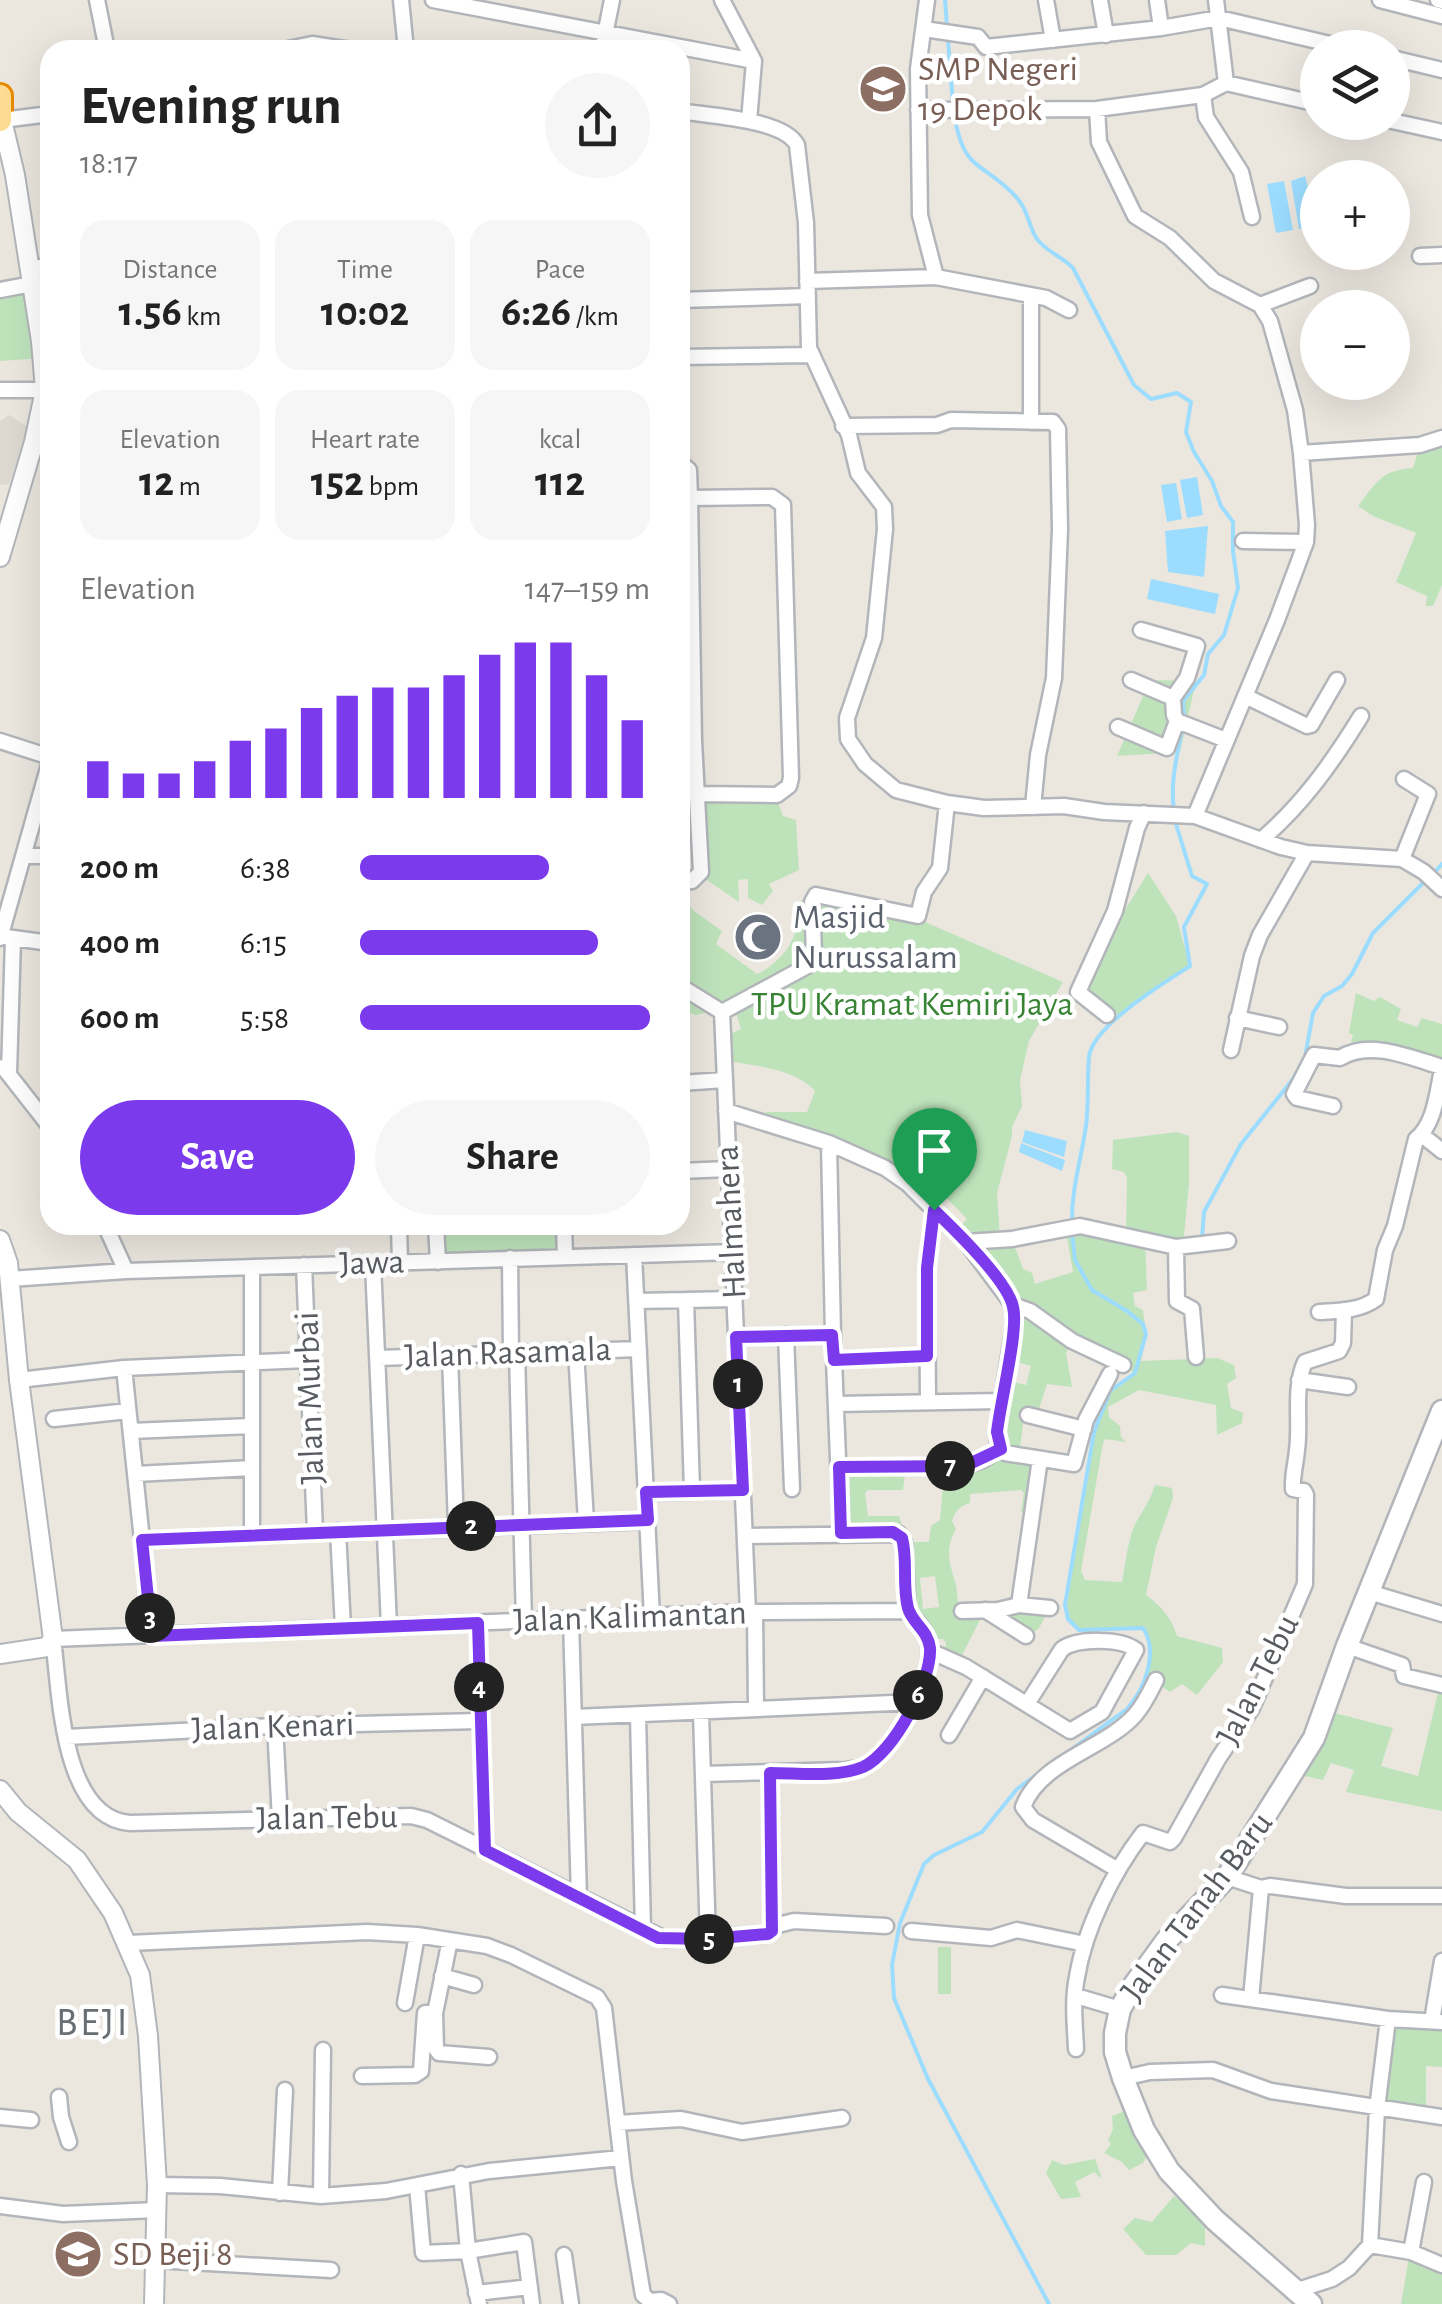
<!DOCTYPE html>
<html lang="en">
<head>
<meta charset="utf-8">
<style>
	:root { --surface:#fff; --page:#f6f6f6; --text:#222; --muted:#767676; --accent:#7c3aed }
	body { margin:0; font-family:"Alegreya Sans",sans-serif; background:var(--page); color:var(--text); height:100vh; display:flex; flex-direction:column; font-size:38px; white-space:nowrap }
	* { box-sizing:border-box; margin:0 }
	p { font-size:32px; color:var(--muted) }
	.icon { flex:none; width:55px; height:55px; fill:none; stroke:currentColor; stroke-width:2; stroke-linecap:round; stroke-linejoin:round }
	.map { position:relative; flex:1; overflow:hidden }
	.sheet { position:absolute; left:40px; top:40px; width:650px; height:1195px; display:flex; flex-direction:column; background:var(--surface); border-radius:30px; box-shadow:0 10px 40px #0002 }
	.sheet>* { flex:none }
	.buttons { position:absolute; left:1300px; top:30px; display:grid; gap:20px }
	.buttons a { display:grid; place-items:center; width:110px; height:110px; border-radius:50%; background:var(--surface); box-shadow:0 10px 40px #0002; font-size:50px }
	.pin { position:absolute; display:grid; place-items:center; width:85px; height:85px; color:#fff; margin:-102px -42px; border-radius:50% 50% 50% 0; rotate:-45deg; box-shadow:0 0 10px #0007 }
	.pin .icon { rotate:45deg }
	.km { position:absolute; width:50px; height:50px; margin:-25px; border-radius:50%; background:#222; color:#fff; font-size:28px; line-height:50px; text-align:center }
	.round { display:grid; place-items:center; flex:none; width:105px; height:105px; border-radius:52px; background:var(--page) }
	.headline { display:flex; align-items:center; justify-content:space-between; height:170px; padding:0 40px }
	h1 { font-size:55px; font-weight:600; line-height:75px }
	.metrics { display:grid; grid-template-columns:repeat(3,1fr); gap:15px; height:170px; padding:10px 40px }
	.metrics div { display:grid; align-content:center; border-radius:25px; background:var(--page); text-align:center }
	.metrics b { font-size:42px; font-weight:600 }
	.metrics small { font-size:28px; font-weight:400 }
	.metrics p { font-size:28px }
	.chart { height:280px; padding:20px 40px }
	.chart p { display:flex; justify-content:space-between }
	.chart svg { width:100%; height:180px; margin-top:10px; stroke:var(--accent); stroke-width:6 }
	.action { display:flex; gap:20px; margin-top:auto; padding:20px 40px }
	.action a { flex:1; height:115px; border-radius:60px; background:var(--accent); color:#fff; font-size:40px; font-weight:600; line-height:115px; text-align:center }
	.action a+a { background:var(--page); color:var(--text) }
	ul { padding:0 40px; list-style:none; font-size:32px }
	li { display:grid; grid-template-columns:160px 120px 1fr; align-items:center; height:75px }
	li i { height:25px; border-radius:12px; background:var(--accent) }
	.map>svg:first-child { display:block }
	.education { fill:#ddd9d0 }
	.green { fill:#bee3bb; fill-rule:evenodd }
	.water { fill:#9cdcfe }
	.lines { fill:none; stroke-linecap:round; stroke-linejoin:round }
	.stream { stroke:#9cdcfe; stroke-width:4 }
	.minor-casing { stroke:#b2b6ba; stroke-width:19 }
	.tertiary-casing { stroke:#b2b6ba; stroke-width:22 }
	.secondary-casing { stroke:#b1b5ba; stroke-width:25 }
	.trunk-casing { stroke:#e88b02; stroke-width:28 }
	.minor { stroke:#fff; stroke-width:14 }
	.tertiary { stroke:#fff; stroke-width:18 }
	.secondary { stroke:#fff; stroke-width:20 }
	.trunk { stroke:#fddd93; stroke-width:22 }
	.route-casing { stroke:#fff; stroke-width:20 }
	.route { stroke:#7c3aed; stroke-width:12 }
	.labels { text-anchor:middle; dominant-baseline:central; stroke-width:9; stroke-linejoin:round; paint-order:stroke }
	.education-label { font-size:35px; fill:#785e54; stroke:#fff; text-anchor:start }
	.worship-label { font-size:35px; fill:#5b616d; stroke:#fff; text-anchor:start }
	.park-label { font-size:35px; fill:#388334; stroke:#fff }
	.street-label { font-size:35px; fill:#585c60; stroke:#fff }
	.quarter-label { font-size:40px; letter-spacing:2.5px; fill:#696e72; stroke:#fff }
</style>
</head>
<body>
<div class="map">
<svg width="1442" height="2304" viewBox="0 0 1442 2304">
	<rect width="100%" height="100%" fill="#ebe7df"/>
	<!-- education -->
	<path class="education" d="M9 415 28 427 9 484 0 485V421Z
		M69 2240 93 2245 88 2268 64 2262Z"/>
	<!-- green -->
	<path class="green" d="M32 284 43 358 0 361V290Z
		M1442 438V585L1433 606H1426L1427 596 1396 582 1416 533 1373 516 1358 506C1377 482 1381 470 1413 468L1420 445Z
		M1150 680 1196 681 1180 752 1117 756Z
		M709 799 777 800 783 816 796 820 799 870 769 884 773 891 762 905 748 898V879L738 880 739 902 704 878 698 818Z
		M1148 873 1176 916 1190 966 1118 1015 1079 983Z
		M680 896 694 911 722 931 716 944 757 974C774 967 793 947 796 928 797 918 796 911 799 902L804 899 916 918 1063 982 1029 1041 1020 1080 1022 1106 1012 1127V1136L997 1193 1000 1239H1012L1023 1269 1032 1273 1035 1284 1073 1272 1065 1226 1126 1235 1127 1178 1124 1172 1112 1169 1113 1140 1177 1132 1189 1136V1184L1183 1246 1145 1240 1147 1290 1133 1293 1135 1306 1143 1310 1146 1334 1141 1361 1217 1358 1234 1365 1236 1378 1227 1384 1231 1408 1243 1413 1242 1423 1217 1435 1216 1405 1139 1390 1108 1407 1109 1417 1120 1426 1121 1437 1126 1442 1105 1439 1103 1443 1081 1571 1085 1580 1122 1582C1125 1565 1127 1548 1132 1532 1138 1515 1149 1505 1154 1487L1156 1485 1172 1488 1173 1498 1156 1547 1146 1595C1160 1605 1172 1618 1177 1636L1222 1648 1223 1662 1197 1695 1182 1684 1170 1692C1167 1690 1147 1677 1145 1674 1150 1658 1153 1643 1143 1628L1086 1632C1072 1629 1068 1618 1065 1605L1094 1432 1110 1391 1135 1373 1072 1341 1066 1353 1072 1387 1047 1384 1039 1409 1024 1416 1019 1456 1040 1459 1026 1514 1021 1512 1024 1493 1021 1490 970 1494V1503C960 1506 955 1511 952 1521L956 1529C944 1550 950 1564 956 1585 958 1595 956 1601 962 1610L982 1616 958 1663 944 1657 946 1643 943 1639H928L908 1611 904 1542H929L931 1526 940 1520 944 1471 1001 1449 1009 1381 1026 1385 1031 1366 1013 1361V1305L958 1229 967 1219 934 1185 924 1194 763 1120 766 1112H807L815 1091C795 1068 753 1066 724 1060L723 1038 741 1029 734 1006 696 1015 680 1010ZM935 1576 939 1607 923 1609 920 1578Z
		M1356 993 1374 1001 1380 997 1401 1009 1397 1020 1417 1027 1422 1018 1442 1024V1067L1351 1042 1353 1035 1349 1033Z
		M436 1225H564L565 1257 438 1262Z
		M839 1467H906L903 1490H868L865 1493 868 1516H899L902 1525 899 1534 841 1533Z
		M1050 1608 1039 1628 1029 1636 1007 1624 1012 1611Z
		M1438 1693H1442V1811L1346 1792 1354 1770 1331 1763 1323 1780 1300 1775 1327 1711 1393 1728 1381 1766 1418 1776Z
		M938 1947H951V1994H938Z
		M1394 2021 1442 2025V2067L1426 2066V2106L1385 2103Z
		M1125 2111 1139 2115 1148 2127 1137 2138 1149 2140 1152 2146 1143 2163 1129 2170 1122 2162 1104 2153 1111 2144 1108 2140 1113 2129 1112 2116Z
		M1095 2159 1102 2179 1094 2172 1075 2182 1081 2197 1061 2199 1046 2173 1052 2160 1064 2165Z
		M1174 2196 1205 2220V2246L1191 2243 1176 2255H1146L1123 2229 1135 2218 1152 2222Z
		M1409 2257 1442 2269V2304H1401Z"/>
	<!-- water -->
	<path class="water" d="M1305 176 1317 223 1299 229 1291 181Z
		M1284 181 1293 230 1276 233 1267 184Z
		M1197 477 1203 515 1187 518 1180 480Z
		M1176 483 1182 519 1167 522 1161 485Z
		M1208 526 1204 577 1168 572 1165 531Z
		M1151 579 1219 594 1215 614 1147 599Z
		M1025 1130 1067 1141 1064 1157 1022 1142Z
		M1021 1143 1065 1160 1062 1171 1019 1152Z"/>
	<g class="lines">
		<!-- stream -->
		<path class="stream" d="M945 0 953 105
			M954 114C964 175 983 160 1017 198 1029 211 1028 226 1037 239 1044 250 1063 257 1073 268L1134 385 1151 399 1177 393 1191 402 1186 432 1194 452 1212 481 1221 506 1233 522V551L1238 588 1224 635 1208 654 1204 675 1183 701 1184 718
			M1174 812C1170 779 1177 759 1182 728
			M1434 873 1442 864
			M1072 1225C1071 1190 1081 1160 1086 1126 1089 1103 1087 1080 1089 1057 1092 1026 1164 983 1190 966L1184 927 1207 884 1192 876 1175 821
			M1202 1238 1204 1212 1241 1144 1293 1079 1305 1057 1313 1013 1324 996 1342 986 1352 974 1373 933 1427 879
			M1049 2304 928 2079 894 1998 892 1965 900 1923 924 1864 934 1855 982 1832 1017 1789 1127 1709C1145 1689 1159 1652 1143 1628L1079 1630 1068 1619 1065 1605 1094 1432 1110 1391 1135 1373 1146 1334 1143 1324 1127 1311 1092 1290 1075 1260 1072 1234"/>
		<!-- minor casing -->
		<g class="minor-casing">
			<path id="minor" d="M97 0 107 50
				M401 0 406 50
				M433 0 754 61
				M722 0 754 61 749 121
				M927 0 918 69 920 215 936 277
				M1046 0 1053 40
				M1100 0 1106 35
				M1157 0 1161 28
				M1216 0 1226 83
				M1380 0 1442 16
				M1438 0 1442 1
				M924 29 978 37 986 47 1161 28 1219 18 1347 48
				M283 50 312 44 351 50
				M602 50 612 0
				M1392 58 1442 70
				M1203 95 1206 117 1241 172 1252 217
				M1097 109 1099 142 1135 216 1170 238 1214 281 1260 305 1270 321 1295 410 1301 453 1307 525 1306 542 1277 620 1195 816
				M918 110 1097 109 1203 95 1226 83 1318 104
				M680 111C708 116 784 119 797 145L806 223 809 348 849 435 858 473 884 507 885 529 874 638 847 718 848 739 865 764 896 790 947 803 984 808 1064 806 1104 812 1195 816 1281 847 1307 853 1402 859 1424 872 1442 889
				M2 120 50 114
				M1392 121 1442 132
				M1420 256 1442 255
				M30 268 50 266
				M807 281 936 277 1046 298 1069 310
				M0 290 32 284
				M1031 295V422
				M680 300 808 296
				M1260 305 1310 286
				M680 357 812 355
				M0 390H45
				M843 426 937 425 951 420 1053 422 1058 429 1060 529 1054 678 1038 755 1033 807
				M1301 453 1420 445 1442 438
				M680 462 689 470 690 498 694 741 701 872 692 881 680 882
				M690 498 772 497 783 505 791 778 789 786 777 795 696 794
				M1243 541 1306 542
				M1141 630 1197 646 1187 678 1173 698
				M1131 680 1173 698 1174 715 1177 721 1226 740
				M1245 696 1307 726 1311 725 1337 680
				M1118 727 1167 748 1177 721
				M0 741 50 757
				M1261 840C1303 804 1332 763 1361 716
				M25 856H50
				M1402 859 1428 794 1404 779
				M6 937 50 943
				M0 938 50 761
				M680 986 722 1012
				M722 1012 748 1612
				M722 1012 811 964 814 953 812 902 816 895 918 916 924 892 940 868 947 803
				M1107 1015 1078 992 1115 911 1137 828 1144 813
				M1237 1018 1279 1027
				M1231 1050 1252 956 1260 935 1307 853
				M3 1067 50 1127
				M9 1074 13 938
				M680 1083 725 1080
				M1333 1106 1297 1098 1294 1094 1314 1055 1340 1058C1370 1039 1411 1058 1442 1067
				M726 1111 829 1143 885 1168 908 1184 966 1242 1013 1305 1014 1326 997 1431 998 1443 1005 1453 1074 1464 1086 1420 1110 1374
				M1422 1135 1442 1151
				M829 1143 833 1335 841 1533
				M680 1171 729 1169
				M105 1225 126 1271
				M399 1225 400 1263
				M436 1225 438 1262
				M564 1225 565 1257
				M966 1242 1012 1239 1080 1226 1176 1247 1228 1241
				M1176 1247 1177 1301 1192 1309 1196 1357
				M634 1255 652 1617
				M510 1258 511 1353
				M373 1264 389 1626
				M304 1265 315 1531
				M252 1267V1534
				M10 1279 126 1271 734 1252
				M686 1300 692 1490
				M637 1301 735 1299
				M1013 1305 1030 1311 1072 1341 1123 1365
				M1319 1312C1338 1311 1360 1311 1376 1299L1385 1250 1395 1226 1416 1139C1435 1124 1437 1092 1442 1070
				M786 1335 792 1489
				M736 1337 833 1335
				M576 1351 586 1522
				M517 1353 524 1622
				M450 1355 456 1526
				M378 1358 639 1349
				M834 1360 927 1356
				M124 1368 152 1636
				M19 1380 124 1368 307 1360
				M1299 1380 1348 1387
				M928 1402 927 1268 934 1210
				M836 1404 1000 1401
				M1028 1415 1084 1429
				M54 1419 128 1411
				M131 1431 251 1426
				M839 1467 965 1466 983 1460 1001 1449
				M135 1474 252 1468
				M647 1493 743 1490
				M338 1531 343 1628
				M746 1536 899 1534 904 1542 908 1611
				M142 1540 648 1521
				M1369 1592 1442 1614
				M1019 1605 1050 1608
				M985 1610 1026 1636
				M962 1611 998 1610 1019 1605 1040 1459
				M755 1612 756 1709
				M571 1620 579 1897
				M478 1623 485 1850
				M1347 1646 1402 1665 1404 1676 1442 1685
				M930 1651 966 1667 1070 1731 1102 1712 1136 1650C1121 1638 1078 1638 1062 1649L1027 1704
				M701 1713 708 1939
				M638 1715 643 1930
				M574 1717 915 1702
				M275 1726 280 1819
				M949 1735 983 1677
				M67 1737 275 1726 480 1721
				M770 1773 772 1931
				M704 1774 846 1770C851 1769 857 1769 862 1767 893 1755 934 1678 929 1645 927 1631 917 1622 908 1611
				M1118 1870 1033 1820 1023 1807C1040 1761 1105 1749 1135 1715 1144 1705 1150 1692 1156 1680
				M1227 1877 1261 1888 1270 1886 1346 1896H1442
				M886 1926 794 1921 778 1925 764 1935 665 1939 427 1820 411 1816 130 1823C61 1818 60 1691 53 1639L748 1612 908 1611
				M911 1931 991 1938 1017 1930 1085 1944
				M129 1943 367 1932 417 1935 487 1946 511 1955 597 1997 604 2008 624 2181 643 2295 650 2301 661 2300 669 2304
				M442 1976 474 1985
				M1222 1995 1388 2019 1442 2022
				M1076 1996 1120 2009
				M1251 1999 1261 1888
				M405 2003 417 1935
				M435 2013 436 2049 439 2053 489 2057
				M1432 2021 1442 1961
				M1076 2049C1075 2026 1072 2000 1077 1977 1085 1928 1113 1872 1143 1833L1170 1842 1174 1838 1218 1759 1252 1708 1305 1584 1306 1495 1304 1491 1293 1489C1292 1476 1296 1463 1297 1450 1301 1421 1293 1388 1305 1362L1339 1351 1343 1343 1344 1310
				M362 2076 415 2075 421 2071 425 2013H435L450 1940
				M1123 2078 1150 2072 1213 2070 1271 2091 1442 2117
				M59 2097 61 2117 69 2142
				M0 2117 31 2120
				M617 2123 681 2119 742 2132 842 2118
				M461 2174 468 2251 479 2304
				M157 2185 220 2186 321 2196 386 2191 489 2171 621 2158
				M417 2185 423 2253 468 2251 524 2242 532 2304
				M280 2193 285 2090
				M321 2196 323 2050
				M0 2206 63 2214 157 2210
				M1370 2245 1411 2252 1442 2265
				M1411 2252 1424 2182
				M564 2255 571 2304
				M155 2260 331 2270
				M1298 2290 1332 2279 1349 2268 1370 2245 1377 2109 1388 2019
				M476 2293 530 2287"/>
		</g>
		<!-- tertiary casing -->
		<g class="tertiary-casing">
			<path id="tertiary" d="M0 557 34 442 45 390 41 341 15 175 2 120
				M0 1240 8 1263 19 1380 53 1639 47 1647 0 1654
				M0 1790 18 1812 77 1860 113 1913 140 1975 148 2036 157 2185 154 2304"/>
		</g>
		<!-- secondary casing -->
		<g class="secondary-casing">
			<path id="secondary" d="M1311 2304 1215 2220 1169 2171 1144 2130 1123 2078 1115 2052V2033L1120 2009 1134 1985 1166 1941 1227 1877 1314 1738 1347 1646 1442 1411"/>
		</g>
		<!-- trunk casing -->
		<g class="trunk-casing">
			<path id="trunk" d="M0 96V120"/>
		</g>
		<!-- minor -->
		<use href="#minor" class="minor"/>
		<!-- tertiary -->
		<use href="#tertiary" class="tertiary"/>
		<!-- secondary -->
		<use href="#secondary" class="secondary"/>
		<!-- trunk -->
		<use href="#trunk" class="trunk"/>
	</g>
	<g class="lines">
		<!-- route casing -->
		<g class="route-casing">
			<path id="route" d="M934 1210C955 1230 1008 1281 1013 1307 1019 1330 1000 1403 997 1432L1001 1449 965 1466 839 1467 841 1533 893 1532 902 1538C908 1560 902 1585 908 1608 912 1623 928 1630 930 1648 932 1680 894 1753 863 1767 837 1778 798 1773 770 1773L772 1931 768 1934 708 1939 658 1938 485 1850 478 1623 152 1636 142 1540 648 1520 646 1492 743 1490 736 1337 832 1335 834 1360 927 1356V1268Z"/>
		</g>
		<!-- route -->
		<use href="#route" class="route"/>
	</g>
	<!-- icons -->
	<defs>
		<g id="school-disc" transform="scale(2.5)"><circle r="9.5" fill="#8d6e63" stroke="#fff"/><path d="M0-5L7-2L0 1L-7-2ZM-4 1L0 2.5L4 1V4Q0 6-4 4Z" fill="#fff"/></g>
		<g id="mosque-disc" transform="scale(2.5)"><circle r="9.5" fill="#6b7280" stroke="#fff"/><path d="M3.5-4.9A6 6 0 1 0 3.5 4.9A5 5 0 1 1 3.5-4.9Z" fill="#fff"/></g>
	</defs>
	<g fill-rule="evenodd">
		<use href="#school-disc" x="883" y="89"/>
		<use href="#mosque-disc" x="758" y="937"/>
		<use href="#school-disc" x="78" y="2254"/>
	</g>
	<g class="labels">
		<!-- education labels -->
		<g class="education-label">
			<text x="918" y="69">SMP Negeri<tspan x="918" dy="40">19 Depok</tspan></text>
			<text x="113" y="2254">SD Beji 8</text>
		</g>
		<!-- worship labels -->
		<g class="worship-label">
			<text x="793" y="917">Masjid<tspan x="793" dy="40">Nurussalam</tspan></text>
		</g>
		<!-- park labels -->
		<g class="park-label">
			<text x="912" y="1004">TPU Kramat Kemiri Jaya</text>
		</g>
		<!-- street labels -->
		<g class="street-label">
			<text transform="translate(731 1222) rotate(-93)">Halmahera</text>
			<text transform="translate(372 1263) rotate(-2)">Jawa</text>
			<text transform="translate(508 1353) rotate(-2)">Jalan Rasamala</text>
			<text transform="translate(310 1398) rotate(-92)">Jalan Murbai</text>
			<text transform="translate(630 1617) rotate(-2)">Jalan Kalimantan</text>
			<text transform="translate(1258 1680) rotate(-63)">Jalan Tebu</text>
			<text transform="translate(273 1727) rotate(-2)">Jalan Kenari</text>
			<text transform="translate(327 1818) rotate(-1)">Jalan Tebu</text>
			<text transform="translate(1197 1907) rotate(-53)">Jalan Tanah Baru</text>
		</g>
		<!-- quarter labels -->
		<g class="quarter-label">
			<text x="93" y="2023">BEJI</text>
		</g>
	</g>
</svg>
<div class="buttons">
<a><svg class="icon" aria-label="layers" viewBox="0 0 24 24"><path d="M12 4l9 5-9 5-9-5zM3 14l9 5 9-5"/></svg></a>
<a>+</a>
<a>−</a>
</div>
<div class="pin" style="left:934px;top:1210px;background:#1e9e55"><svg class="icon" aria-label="arrive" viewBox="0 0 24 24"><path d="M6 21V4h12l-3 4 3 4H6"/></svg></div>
<b class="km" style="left:738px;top:1384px">1</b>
<b class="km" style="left:471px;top:1526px">2</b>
<b class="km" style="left:150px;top:1618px">3</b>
<b class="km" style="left:479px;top:1687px">4</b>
<b class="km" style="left:709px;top:1939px">5</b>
<b class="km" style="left:918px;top:1695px">6</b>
<b class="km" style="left:950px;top:1466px">7</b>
<section class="sheet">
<div class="headline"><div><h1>Evening run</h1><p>18:17</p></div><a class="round"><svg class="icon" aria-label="share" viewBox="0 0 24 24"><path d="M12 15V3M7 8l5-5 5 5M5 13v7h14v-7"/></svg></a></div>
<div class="metrics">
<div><p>Distance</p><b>1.56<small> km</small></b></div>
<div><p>Time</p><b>10:02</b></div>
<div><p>Pace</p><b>6:26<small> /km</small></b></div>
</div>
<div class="metrics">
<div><p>Elevation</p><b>12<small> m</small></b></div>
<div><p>Heart rate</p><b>152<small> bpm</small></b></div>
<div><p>kcal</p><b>112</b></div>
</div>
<div class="chart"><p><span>Elevation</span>147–159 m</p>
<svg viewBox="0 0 160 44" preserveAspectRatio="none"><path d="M5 44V35M15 44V38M25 44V38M35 44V35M45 44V30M55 44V27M65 44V22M75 44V19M85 44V17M95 44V17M105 44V14M115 44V9M125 44V6M135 44V6M145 44V14M155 44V25"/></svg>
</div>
<ul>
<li><b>200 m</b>6:38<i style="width:65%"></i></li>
<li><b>400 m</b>6:15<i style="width:82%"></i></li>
<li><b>600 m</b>5:58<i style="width:100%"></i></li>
</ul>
<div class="action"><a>Save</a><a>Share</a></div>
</section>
</div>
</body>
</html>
